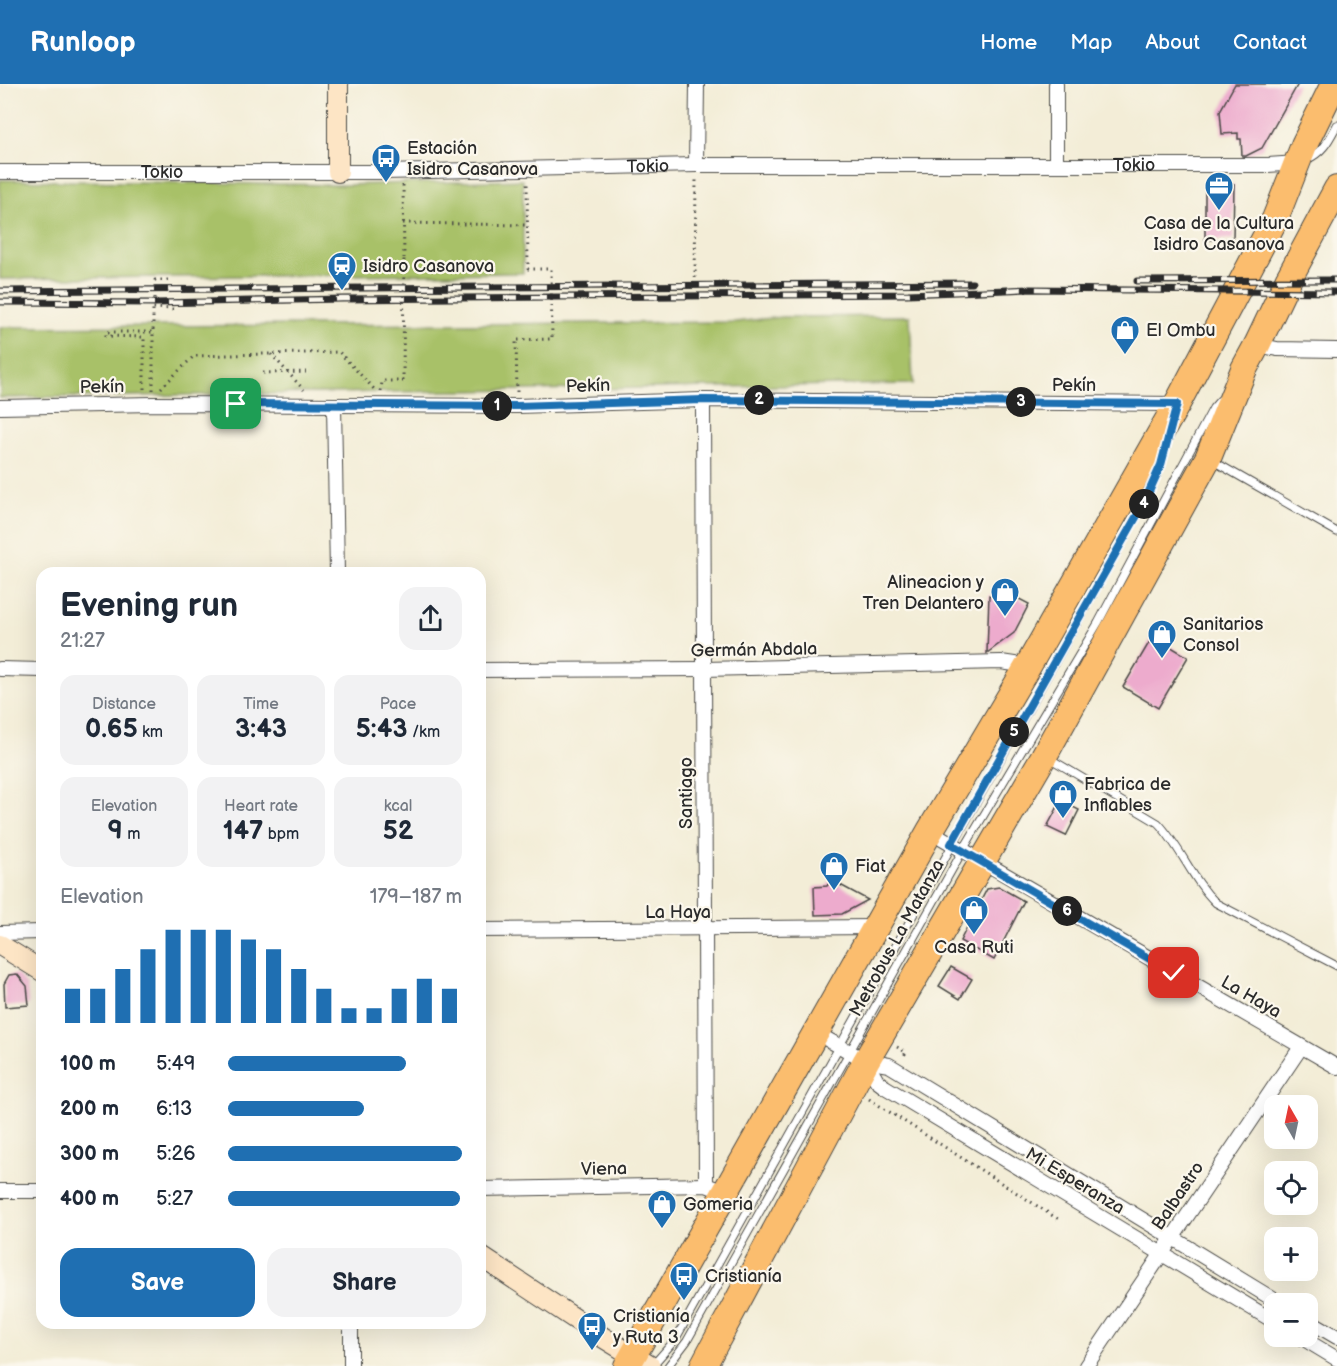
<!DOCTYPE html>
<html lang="en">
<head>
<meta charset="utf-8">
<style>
	:root { --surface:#fff; --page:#f2f2f3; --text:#1f2937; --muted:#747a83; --accent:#1f6fb2 }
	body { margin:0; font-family:"Balsamiq Sans",sans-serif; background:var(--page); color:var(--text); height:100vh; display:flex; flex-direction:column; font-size:22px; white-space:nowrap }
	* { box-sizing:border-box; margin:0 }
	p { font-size:20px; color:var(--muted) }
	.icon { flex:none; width:33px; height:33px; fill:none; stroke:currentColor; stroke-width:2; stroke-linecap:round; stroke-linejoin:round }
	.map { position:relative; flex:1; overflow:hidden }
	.side { position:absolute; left:36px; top:483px; width:450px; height:762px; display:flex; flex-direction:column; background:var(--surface); border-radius:18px; box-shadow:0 6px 24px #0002 }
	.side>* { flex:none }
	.needle { width:39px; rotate:351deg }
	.controls { position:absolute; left:1264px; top:1011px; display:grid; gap:12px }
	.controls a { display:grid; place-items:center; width:54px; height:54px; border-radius:12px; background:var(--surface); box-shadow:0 6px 24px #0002; font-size:30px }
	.pin { position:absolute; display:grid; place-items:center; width:51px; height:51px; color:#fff; margin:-26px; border-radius:12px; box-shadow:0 3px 9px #0006 }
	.km { position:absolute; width:30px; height:30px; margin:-15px; border-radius:50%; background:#222; color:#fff; font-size:16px; line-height:30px; text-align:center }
	.round { display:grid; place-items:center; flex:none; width:63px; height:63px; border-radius:18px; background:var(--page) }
	.headline { display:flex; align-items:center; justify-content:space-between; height:102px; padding:0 24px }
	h1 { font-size:33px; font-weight:700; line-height:45px }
	.metrics { display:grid; grid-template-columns:repeat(3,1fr); gap:9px; height:102px; padding:6px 24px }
	.metrics div { display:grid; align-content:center; border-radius:15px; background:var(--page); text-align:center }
	.metrics b { font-size:26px; font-weight:700 }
	.metrics small { font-size:16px; font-weight:400 }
	.metrics p { font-size:16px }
	.chart { height:168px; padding:12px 24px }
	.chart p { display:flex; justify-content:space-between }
	.chart svg { width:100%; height:108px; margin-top:6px; stroke:var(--accent); stroke-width:6 }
	.action { display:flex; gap:12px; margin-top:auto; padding:12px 24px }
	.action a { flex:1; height:69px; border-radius:18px; background:var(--accent); color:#fff; font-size:24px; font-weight:700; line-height:69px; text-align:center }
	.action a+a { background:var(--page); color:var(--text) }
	ul { padding:0 24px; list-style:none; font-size:20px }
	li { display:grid; grid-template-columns:96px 72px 1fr; align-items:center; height:45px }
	li i { height:15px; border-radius:8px; background:var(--accent) }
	header { display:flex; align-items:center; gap:36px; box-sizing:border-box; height:84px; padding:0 30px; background:var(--accent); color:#fff }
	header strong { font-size:28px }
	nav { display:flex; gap:33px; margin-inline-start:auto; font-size:21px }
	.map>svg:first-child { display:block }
	.green { fill:#a8c167; stroke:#6a7649; stroke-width:1.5 }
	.building { fill:#edabcd }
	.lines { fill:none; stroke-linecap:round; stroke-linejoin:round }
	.lane-casing { stroke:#494845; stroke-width:9 }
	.street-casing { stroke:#494845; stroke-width:16 }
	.secondary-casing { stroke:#494845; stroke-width:22 }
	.highway-casing { stroke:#494845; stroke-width:28 }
	.path { stroke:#494845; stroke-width:3; stroke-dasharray:1.5 4.5; stroke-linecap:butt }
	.lane { stroke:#fff; stroke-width:7 }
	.street { stroke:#fff; stroke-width:14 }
	.secondary { stroke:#fde5c5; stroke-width:20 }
	.highway { stroke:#fbbd6e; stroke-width:26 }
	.rail-casing { stroke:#2b2b2b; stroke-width:7 }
	.rail { stroke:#fbf7ec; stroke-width:4.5; stroke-dasharray:14; stroke-linecap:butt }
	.path-bridge { stroke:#494845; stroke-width:3; stroke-dasharray:1.5 4.5; stroke-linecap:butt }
	.route-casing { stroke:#fff; stroke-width:12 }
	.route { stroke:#1f6fb2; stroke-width:8 }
	.labels { text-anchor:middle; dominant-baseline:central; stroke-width:4.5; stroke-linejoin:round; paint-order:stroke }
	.poi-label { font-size:18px; fill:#2b2b2b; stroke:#fbf7ec; text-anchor:start }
	.street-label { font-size:18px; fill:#2b2b2b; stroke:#fbf7ec }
</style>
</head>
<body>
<header>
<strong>Runloop</strong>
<nav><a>Home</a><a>Map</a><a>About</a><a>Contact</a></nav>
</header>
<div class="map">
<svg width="1337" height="1282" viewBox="0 0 1337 1282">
	<rect width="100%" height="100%" fill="#fbf7ec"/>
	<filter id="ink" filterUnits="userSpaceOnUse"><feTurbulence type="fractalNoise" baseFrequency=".0167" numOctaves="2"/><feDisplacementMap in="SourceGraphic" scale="12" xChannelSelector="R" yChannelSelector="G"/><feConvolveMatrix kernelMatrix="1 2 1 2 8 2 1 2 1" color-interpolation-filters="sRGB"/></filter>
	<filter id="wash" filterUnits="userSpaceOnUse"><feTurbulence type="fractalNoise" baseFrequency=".008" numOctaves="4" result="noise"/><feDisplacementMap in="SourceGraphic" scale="24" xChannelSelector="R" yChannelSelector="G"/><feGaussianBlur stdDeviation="1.35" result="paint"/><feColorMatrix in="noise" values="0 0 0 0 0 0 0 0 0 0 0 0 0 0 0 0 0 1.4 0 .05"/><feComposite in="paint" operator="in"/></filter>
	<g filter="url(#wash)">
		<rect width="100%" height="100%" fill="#f3edd7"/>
		<!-- green -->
		<path class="green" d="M0 96 344 101 523 96V189L0 195Z
			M910 232 913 300 0 314V243L736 238 782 233Z"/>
		<g id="blocks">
			<!-- building -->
			<path class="building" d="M1235 0H1298L1262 64 1246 72H1242L1241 55H1238V49L1222 50 1220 27Z
				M1205 100H1234L1233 155 1205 156Z
				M1000 505 1029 520 1014 549 987 569 989 511 996 512Z
				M1153 552 1188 573 1158 624 1123 603Z
				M1061 717 1079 726 1066 752 1047 743Z
				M831 796 868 816 842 830 815 831 814 803 827 802Z
				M999 803 1024 817 994 876 960 857 987 805Z
				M951 883 972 895 960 915 939 902Z
				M17 890 27 902 29 921 5 923 4 900 9 891Z"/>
		</g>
	</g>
	<g filter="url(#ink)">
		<use href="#blocks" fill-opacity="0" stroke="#494845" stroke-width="1.5"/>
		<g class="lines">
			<!-- lane casing -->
			<g class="lane-casing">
				<path id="lane" d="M1306 76C1323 69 1329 56 1337 41
					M1213 377 1337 448
					M1049 674 1158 739C1181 763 1192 796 1216 819L1337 882
					M652 1282 675 1256C832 978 985 699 1143 421L1161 381 1166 361
					M668 1282 687 1257 963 766 1098 539 1213 324 1220 316"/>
			</g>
			<!-- street casing -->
			<g class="street-casing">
				<g id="street">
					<path d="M1056 0V80"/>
					<path d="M696 81 697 0"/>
					<path id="s1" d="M0 88H384L696 81H1268L1297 79"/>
					<path d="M1257 261 1277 265 1337 266"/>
					<path d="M703 316 706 1101"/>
					<path d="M334 321 337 489"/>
					<path d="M0 323 153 320 517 322 703 316 1177 320"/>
					<path d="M0 585 42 586"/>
					<path d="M480 586 704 585 1001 578 1028 582"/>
					<path d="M930 747 1337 983"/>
					<path d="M480 846 875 843"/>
					<path d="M0 849 42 848"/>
					<path d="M816 949 866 977 889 981 1281 1220"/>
					<path d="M866 977 877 997 885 1003 1275 1238"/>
					<path d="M480 1105 706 1101 714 1104"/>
					<path d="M0 1107H42"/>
					<path d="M1308 1236 1337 1253"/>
					<path d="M1299 1252 1337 1275"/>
					<path d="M351 1282V1239"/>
					<path d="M1086 1282 1301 963"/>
				</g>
			</g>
			<!-- secondary casing -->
			<g class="secondary-casing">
				<path id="secondary" d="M338 0V88
					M0 861 42 887
					M480 1172 604 1254 650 1282"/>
			</g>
			<!-- highway casing -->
			<g class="highway-casing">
				<path id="highway" d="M627 1282 930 747 1028 582 1177 320 1275 135 1304 61 1334 0
					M703 1282 866 977 1044 672 1208 374 1244 285 1257 261 1288 196 1337 105"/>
			</g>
			<!-- path -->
			<path class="path" d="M403 101 404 174
				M403 139 527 141
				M695 194 696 95
				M168 196H155V219L153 224 174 225
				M271 270 304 306
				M263 289 306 288
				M161 304 194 272 339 268 374 305
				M144 305V253L106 252V248H153
				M153 306V224
				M381 307 382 297H403
				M517 308 516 256 552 255 551 185H528L527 99
				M897 963 906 968 903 974
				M869 1015 1061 1137"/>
			<!-- lane -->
			<use href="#lane" class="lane"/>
			<!-- street -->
			<use href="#street" class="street"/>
			<!-- secondary -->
			<use href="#secondary" class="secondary"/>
			<!-- highway -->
			<use href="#highway" class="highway"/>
			<!-- rail casing -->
			<g class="rail-casing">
				<path id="rail" d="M1137 197 1337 196
					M0 207 972 199
					M0 218 155 219 342 215 908 210 1030 205 1337 208"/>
			</g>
			<!-- rail -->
			<use href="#rail" class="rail"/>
			<!-- path-bridge -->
			<path class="path-bridge" d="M403 297 404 174"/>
		</g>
	</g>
	<g class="lines" filter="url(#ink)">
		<!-- route casing -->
		<g class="route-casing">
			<path id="route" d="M236 320 517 322 703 316 1177 320 1161 381 1143 421 951 760 1174 889"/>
		</g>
		<!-- route -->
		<use href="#route" class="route"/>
	</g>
	<!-- icons -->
	<defs>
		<g id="bus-pin" transform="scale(1.5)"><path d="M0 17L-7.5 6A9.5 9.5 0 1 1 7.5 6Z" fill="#1f6fb2" stroke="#fbf7ec"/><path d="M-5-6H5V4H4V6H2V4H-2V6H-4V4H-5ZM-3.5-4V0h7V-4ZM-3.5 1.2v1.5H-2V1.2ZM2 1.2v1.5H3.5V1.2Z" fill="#fff"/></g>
		<g id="office-pin" transform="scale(1.5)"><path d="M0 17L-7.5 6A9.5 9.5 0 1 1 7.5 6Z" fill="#1f6fb2" stroke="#fbf7ec"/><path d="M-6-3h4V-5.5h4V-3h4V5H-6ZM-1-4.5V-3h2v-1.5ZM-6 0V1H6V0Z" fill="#fff"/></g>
		<g id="station-pin" transform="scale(1.5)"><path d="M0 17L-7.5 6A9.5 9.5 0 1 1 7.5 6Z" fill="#1f6fb2" stroke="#fbf7ec"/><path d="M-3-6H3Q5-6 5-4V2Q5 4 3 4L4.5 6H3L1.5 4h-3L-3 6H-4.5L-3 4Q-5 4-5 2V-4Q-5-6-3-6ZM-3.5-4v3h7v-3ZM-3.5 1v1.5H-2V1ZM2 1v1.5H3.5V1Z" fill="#fff"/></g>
		<g id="shop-pin" transform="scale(1.5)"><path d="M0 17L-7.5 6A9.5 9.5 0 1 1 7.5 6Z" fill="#1f6fb2" stroke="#fbf7ec"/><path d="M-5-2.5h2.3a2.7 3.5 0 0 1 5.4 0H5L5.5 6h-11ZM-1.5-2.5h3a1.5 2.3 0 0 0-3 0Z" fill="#fff"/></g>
	</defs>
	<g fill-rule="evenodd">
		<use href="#bus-pin" x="386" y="74"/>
		<use href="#office-pin" x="1219" y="102"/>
		<use href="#station-pin" x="342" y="182"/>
		<use href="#shop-pin" x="1125" y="246"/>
		<use href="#shop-pin" x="1005" y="508"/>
		<use href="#shop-pin" x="1162" y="550"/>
		<use href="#shop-pin" x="1063" y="710"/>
		<use href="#shop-pin" x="834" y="782"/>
		<use href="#shop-pin" x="974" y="826"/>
		<use href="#shop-pin" x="662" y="1120"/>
		<use href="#bus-pin" x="684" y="1192"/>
		<use href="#bus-pin" x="592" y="1242"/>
	</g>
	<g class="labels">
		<!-- poi labels -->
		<g class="poi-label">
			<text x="407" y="64">Estación<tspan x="407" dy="21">Isidro Casanova</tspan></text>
			<text x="1219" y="139" text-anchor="middle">Casa de la Cultura<tspan x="1219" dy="21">Isidro Casanova</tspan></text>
			<text x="363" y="182">Isidro Casanova</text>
			<text x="1146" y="246">El Ombu</text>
			<text x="984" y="498" text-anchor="end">Alineacion y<tspan x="984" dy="21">Tren Delantero</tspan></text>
			<text x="1183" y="540">Sanitarios<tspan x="1183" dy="21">Consol</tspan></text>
			<text x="1084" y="700">Fabrica de<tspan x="1084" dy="21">Inflables</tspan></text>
			<text x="855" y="782">Fiat</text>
			<text x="974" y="863" text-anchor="middle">Casa Ruti</text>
			<text x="683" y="1120">Gomeria</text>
			<text x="705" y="1192">Cristianía</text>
			<text x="613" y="1232">Cristianía<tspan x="613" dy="21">y Ruta 3</tspan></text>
		</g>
		<!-- street labels -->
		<g class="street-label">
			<text stroke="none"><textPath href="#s1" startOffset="1134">Tokio</textPath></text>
			<text stroke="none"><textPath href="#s1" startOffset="648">Tokio</textPath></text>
			<text stroke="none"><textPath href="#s1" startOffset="162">Tokio</textPath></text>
			<text x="1074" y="301">Pekín</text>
			<text transform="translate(588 302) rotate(-2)">Pekín</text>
			<text transform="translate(102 303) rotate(-1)">Pekín</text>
			<text transform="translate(754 566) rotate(-1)">Germán Abdala</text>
			<text transform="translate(686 709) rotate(-90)">Santiago</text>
			<text x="678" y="828">La Haya</text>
			<text transform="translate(897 854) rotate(-61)">Metrobus La Matanza</text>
			<text transform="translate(1251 913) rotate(30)">La Haya</text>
			<text transform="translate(604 1085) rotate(-1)">Viena</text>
			<text transform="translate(1075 1097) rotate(31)">Mi Esperanza</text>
			<text transform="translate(1178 1112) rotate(-56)">Balbastro</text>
		</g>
	</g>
</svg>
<div class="controls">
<a><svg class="needle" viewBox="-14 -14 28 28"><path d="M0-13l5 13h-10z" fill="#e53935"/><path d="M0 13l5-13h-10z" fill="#747a83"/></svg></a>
<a><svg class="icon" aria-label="locate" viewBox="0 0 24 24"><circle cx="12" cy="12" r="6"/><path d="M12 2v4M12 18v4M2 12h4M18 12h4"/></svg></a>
<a>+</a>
<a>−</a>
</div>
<div class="pin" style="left:236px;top:320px;background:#1e9e55"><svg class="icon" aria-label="arrive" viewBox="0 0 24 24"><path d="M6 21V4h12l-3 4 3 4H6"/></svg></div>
<div class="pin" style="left:1174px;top:889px;background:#d93025"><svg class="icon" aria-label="check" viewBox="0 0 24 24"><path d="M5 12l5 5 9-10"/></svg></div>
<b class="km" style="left:497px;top:322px">1</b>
<b class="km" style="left:759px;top:316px">2</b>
<b class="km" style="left:1021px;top:318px">3</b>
<b class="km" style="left:1144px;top:420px">4</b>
<b class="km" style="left:1014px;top:648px">5</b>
<b class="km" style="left:1067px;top:827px">6</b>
<section class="side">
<div class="headline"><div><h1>Evening run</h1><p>21:27</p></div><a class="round"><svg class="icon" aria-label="share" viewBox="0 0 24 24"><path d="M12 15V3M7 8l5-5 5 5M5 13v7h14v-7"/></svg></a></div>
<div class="metrics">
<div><p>Distance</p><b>0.65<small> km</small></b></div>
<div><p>Time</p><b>3:43</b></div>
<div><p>Pace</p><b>5:43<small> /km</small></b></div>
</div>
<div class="metrics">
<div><p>Elevation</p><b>9<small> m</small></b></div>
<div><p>Heart rate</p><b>147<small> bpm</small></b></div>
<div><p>kcal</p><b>52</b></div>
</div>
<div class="chart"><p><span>Elevation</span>179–187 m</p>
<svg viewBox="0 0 160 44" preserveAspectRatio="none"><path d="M5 44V30M15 44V30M25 44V22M35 44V14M45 44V6M55 44V6M65 44V6M75 44V10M85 44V14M95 44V22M105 44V30M115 44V38M125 44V38M135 44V30M145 44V26M155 44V30"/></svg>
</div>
<ul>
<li><b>100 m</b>5:49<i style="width:76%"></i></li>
<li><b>200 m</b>6:13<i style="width:58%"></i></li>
<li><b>300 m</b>5:26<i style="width:100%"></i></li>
<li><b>400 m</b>5:27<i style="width:99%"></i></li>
</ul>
<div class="action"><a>Save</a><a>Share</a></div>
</section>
</div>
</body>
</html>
